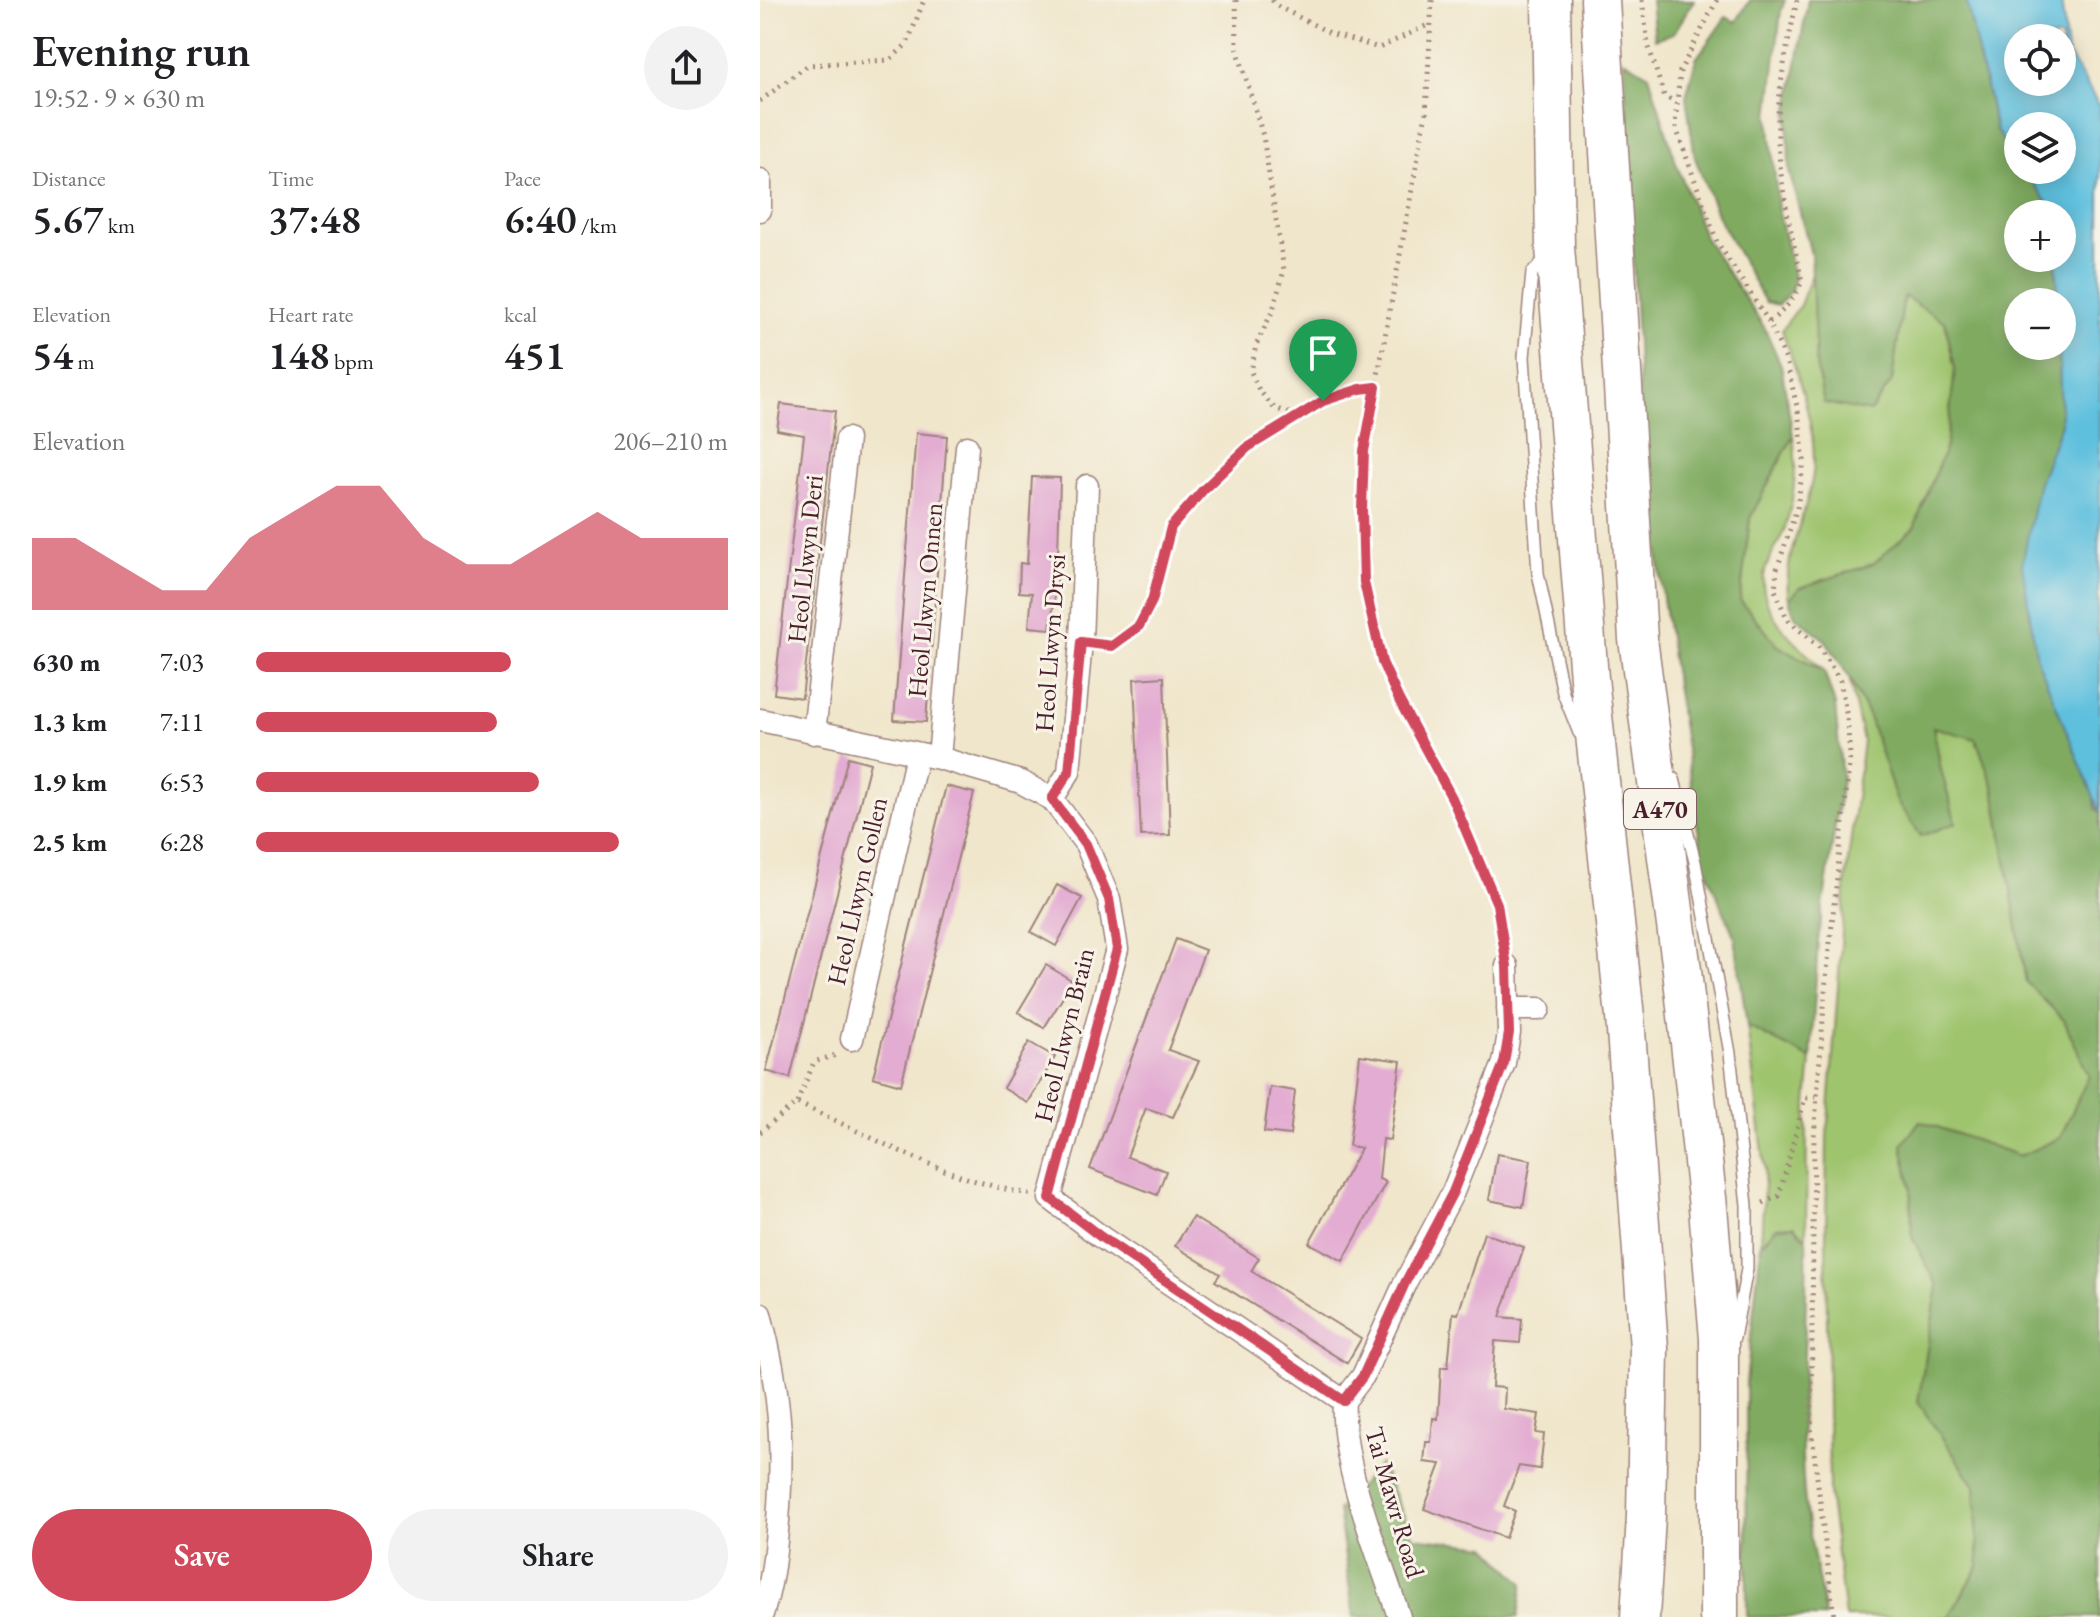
<!DOCTYPE html>
<html lang="en">
<head>
<meta charset="utf-8">
<style>
	:root { --surface:#fff; --page:#f2f2f2; --text:#202124; --muted:#757577; --accent:#d1495b }
	body { margin:0; font-family:"EB Garamond",serif; background:var(--page); color:var(--text); height:100vh; display:flex; flex-direction:column; font-size:30px; white-space:nowrap }
	* { box-sizing:border-box; margin:0 }
	p { font-size:26px; color:var(--muted) }
	.icon { flex:none; width:44px; height:44px; fill:none; stroke:currentColor; stroke-width:2; stroke-linecap:round; stroke-linejoin:round }
	.map { position:relative; flex:1; overflow:hidden }
	.sheet { display:flex; flex-direction:column; background:var(--surface); width:760px }
	.sheet>* { flex:none }
	.tools { position:absolute; left:1244px; top:24px; display:grid; gap:16px }
	.tools a { display:grid; place-items:center; width:72px; height:72px; border-radius:50%; background:var(--surface); box-shadow:0 4px 20px #0003; font-size:40px }
	.pin { position:absolute; display:grid; place-items:center; width:68px; height:68px; color:#fff; margin:-82px -34px; border-radius:50% 50% 50% 0; rotate:-45deg; box-shadow:0 0 8px #0007 }
	.pin .icon { rotate:45deg }
	.round { display:grid; place-items:center; flex:none; width:84px; height:84px; border-radius:42px; background:var(--page) }
	.overview { display:flex; align-items:center; justify-content:space-between; height:136px; padding:0 32px }
	h1 { font-size:44px; font-weight:600; line-height:60px }
	.metrics { display:grid; grid-template-columns:repeat(3,1fr); gap:12px; height:136px; padding:8px 32px }
	.metrics div { display:grid; align-content:center }
	.metrics b { font-size:40px; font-weight:600 }
	.metrics small { font-size:22px; font-weight:400 }
	.metrics p { font-size:22px }
	.chart { height:224px; padding:16px 32px }
	.chart p { display:flex; justify-content:space-between }
	.chart svg { width:100%; height:144px; margin-top:8px; fill:var(--accent); opacity:.7 }
	.primary-button { display:flex; gap:16px; margin-top:auto; padding:16px 32px }
	.primary-button a { flex:1; height:92px; border-radius:48px; background:var(--accent); color:#fff; font-size:32px; font-weight:600; line-height:92px; text-align:center }
	.primary-button a+a { background:var(--page); color:var(--text) }
	ul { padding:0 32px; list-style:none; font-size:26px }
	li { display:grid; grid-template-columns:128px 96px 1fr; align-items:center; height:60px }
	li i { height:20px; border-radius:10px; background:var(--accent) }
	main { display:flex; flex:1; min-height:0 }
	.map>svg:first-child { display:block }
	.green { fill:#9fc46e; stroke:#74724c; stroke-width:2 }
	.forest { fill:#7faa61; stroke:#646446; stroke-width:2 }
	.water { fill:#5fc0de; stroke:#547084; stroke-width:2; fill-rule:evenodd }
	.building { fill:#e3acd2 }
	.lines { fill:none; stroke-linecap:round; stroke-linejoin:round }
	.service-casing { stroke:#9d827b; stroke-width:14 }
	.minor-casing { stroke:#9d827b; stroke-width:25 }
	.trunk-casing { stroke:#9d827b; stroke-width:41 }
	.path { stroke:#9d827b; stroke-width:5; stroke-dasharray:2 6; stroke-linecap:butt }
	.service { stroke:#fff; stroke-width:11 }
	.minor { stroke:#fff; stroke-width:22 }
	.trunk { stroke:#fff; stroke-width:38 }
	.route-casing { stroke:#fff; stroke-width:16 }
	.route { stroke:#d1495b; stroke-width:10 }
	.labels { text-anchor:middle; dominant-baseline:central; stroke-width:6; stroke-linejoin:round; paint-order:stroke }
	.shield { fill:#f7f3e8; stroke:#7e5f64; stroke-width:2 }
	.shield-label { font-size:24px; font-weight:bold; fill:#4a1f2b }
	.street-label { font-size:26px; fill:#4a1f2b; stroke:#f7f3e8 }
</style>
</head>
<body>
<main>
<section class="sheet">
<div class="overview"><div><h1>Evening run</h1><p>19:52 · 9 × 630 m</p></div><a class="round"><svg class="icon" aria-label="share" viewBox="0 0 24 24"><path d="M12 15V3M7 8l5-5 5 5M5 13v7h14v-7"/></svg></a></div>
<div class="metrics">
<div><p>Distance</p><b>5.67<small> km</small></b></div>
<div><p>Time</p><b>37:48</b></div>
<div><p>Pace</p><b>6:40<small> /km</small></b></div>
</div>
<div class="metrics">
<div><p>Elevation</p><b>54<small> m</small></b></div>
<div><p>Heart rate</p><b>148<small> bpm</small></b></div>
<div><p>kcal</p><b>451</b></div>
</div>
<div class="chart"><p><span>Elevation</span>206–210 m</p>
<svg viewBox="0 0 160 44" preserveAspectRatio="none"><path d="M0 44V22L10 22L20 30L30 38L40 38L50 22L60 14L70 6L80 6L90 22L100 30L110 30L120 22L130 14L140 22L150 22L160 22V44z"/></svg>
</div>
<ul>
<li><b>630 m</b>7:03<i style="width:54%"></i></li>
<li><b>1.3 km</b>7:11<i style="width:51%"></i></li>
<li><b>1.9 km</b>6:53<i style="width:60%"></i></li>
<li><b>2.5 km</b>6:28<i style="width:77%"></i></li>
</ul>
<div class="primary-button"><a>Save</a><a>Share</a></div>
</section>
<div class="map">
<svg width="1340" height="1617" viewBox="0 0 1340 1617">
	<rect width="100%" height="100%" fill="#f7f3e8"/>
	<filter id="ink" filterUnits="userSpaceOnUse"><feTurbulence type="fractalNoise" baseFrequency=".0125" numOctaves="2"/><feDisplacementMap in="SourceGraphic" scale="16" xChannelSelector="R" yChannelSelector="G"/><feConvolveMatrix kernelMatrix="1 2 1 2 8 2 1 2 1" color-interpolation-filters="sRGB"/></filter>
	<filter id="wash" filterUnits="userSpaceOnUse"><feTurbulence type="fractalNoise" baseFrequency=".006" numOctaves="4" result="noise"/><feDisplacementMap in="SourceGraphic" scale="32" xChannelSelector="R" yChannelSelector="G"/><feGaussianBlur stdDeviation="1.8" result="paint"/><feColorMatrix in="noise" values="0 0 0 0 0 0 0 0 0 0 0 0 0 0 0 0 0 1.4 0 .05"/><feComposite in="paint" operator="in"/></filter>
	<g filter="url(#wash)">
		<rect width="100%" height="100%" fill="#f0e6cb"/>
		<!-- green -->
		<path class="green" d="M1052 274 1056 365 1064 403 1111 411 1132 381 1144 296 1185 322 1195 369 1186 446 1154 528 1113 564 1039 588 1029 600C1021 558 1047 516 1053 474 1059 432 1036 370 1022 330L1040 305Z
			M1033 436C1038 464 1034 500 1025 528 1017 550 999 568 1004 592 1009 621 1044 651 1064 671L1018 646 980 600 990 518Z
			M1089 677 1109 717 1181 770 1173 726 1216 738 1234 788 1266 982 1304 1020 1329 1076 1300 1138 1260 1156 1160 1121 1142 1145 1151 1187 1152 1237 1178 1286 1158 1402 1215 1486 1219 1566 1189 1617H1085L1069 1492 1066 1239 1067 1137 1086 878 1103 741Z
			M987 1026 1051 1059 1047 1104 1046 1238 1034 1226 1017 1227 1001 1244 1005 1168Z"/>
		<!-- forest -->
		<path class="forest" d="M891 0H934L914 33 895 39Z
			M990 0H1025L1021 11 1009 116 1018 209 1034 277 1031 291 1018 305 1005 302 958 217 935 158 926 96 936 59 966 17 976 22Z
			M1048 0H1206L1236 130 1258 161V170H1264L1295 214H1258V258H1296L1298 302H1258V346H1299L1301 424 1278 486 1336 809 1340 812V1617H1189L1219 1566 1215 1486 1158 1402 1178 1286 1152 1237 1151 1187 1142 1145 1160 1121 1260 1156 1300 1138 1329 1076 1304 1020 1266 982 1234 788 1216 739 1173 727 1181 770 1196 823 1161 836 1137 802 1109 717 1089 677 1066 641 1035 616 1029 600 1039 588 1113 564 1154 528 1186 446 1195 369 1185 322 1144 296 1132 381 1110 412 1064 403 1056 365 1051 254 1029 171 1028 115Z
			M864 60 889 75 916 163 945 238 1004 327 1021 365 1033 436 990 518 980 600 1018 646 1064 671 1075 705 1082 779 1058 940 1051 1059 987 1026 975 938 943 862 903 598 879 389Z
			M1034 1226 1046 1238C1049 1318 1038 1398 1043 1477 1045 1524 1058 1571 1065 1617H987L986 1382 1001 1244 1017 1227Z
			M620 1464 654 1537 727 1546 763 1583 758 1617H594L578 1510Z"/>
		<!-- water -->
		<path class="water" d="M1206 0H1301L1307 51 1340 107V519L1337 631 1340 639V812L1277 659 1262 565 1278 486 1301 424 1299 346H1302V302H1298L1296 258H1302V214H1295L1264 170H1302V126H1258V161L1236 130ZM1258 38H1302V82H1258Z"/>
		<g id="blocks">
			<!-- building -->
			<path class="building" d="M21 404 75 411 42 698 14 694 44 435 17 430Z
				M156 433 187 436 166 722 134 720Z
				M272 477 300 478 298 555H301L290 629 269 627 272 593 259 592 260 563 267 564Z
				M404 677 410 835 381 836 374 679Z
				M88 757 110 763 30 1078 6 1071Z
				M186 786 214 793 141 1085 113 1077Z
				M297 885 322 898 296 946 271 932Z
				M416 939 445 950 408 1050 439 1061 413 1117 386 1108 367 1157 406 1171 397 1195 330 1169Z
				M286 965 313 981 284 1028 258 1012Z
				M269 1042 295 1057 268 1103 243 1088Z
				M600 1055 641 1061 630 1140 623 1139 619 1179 626 1182 583 1261 549 1243 601 1148 589 1146Z
				M510 1087 535 1091 530 1135 504 1132Z
				M737 1154 771 1160 763 1207 729 1200Z
				M433 1217 499 1258 491 1271 601 1339 587 1363 455 1281 460 1274 415 1246Z
				M724 1233 764 1247 740 1317 762 1319 760 1343 735 1341 732 1387 745 1388 744 1409 779 1414 776 1433 784 1434 780 1469 759 1466 744 1506 755 1511 745 1538 664 1509 681 1464 664 1462 666 1442H671L673 1418 678 1419 681 1367H688L693 1313 698 1314Z"/>
		</g>
	</g>
	<g filter="url(#ink)">
		<use href="#blocks" fill-opacity="0" stroke="#9d827b" stroke-width="2"/>
		<g class="lines">
			<!-- service casing -->
			<g class="service-casing">
				<path id="service" d="M786 258 772 273 764 357 778 573 803 693 819 733
					M914 779 935 862 970 1053 987 1205V1269L974 1338"/>
			</g>
			<!-- minor casing -->
			<g class="minor-casing">
				<path id="minor" d="M0 180V210
					M0 720 179 758 261 782 292 799 326 844 349 899 357 949 290 1198 341 1237 584 1401
					M54 733 87 439
					M179 758 207 447
					M292 799 309 772 321 642 327 486
					M748 1009H779
					M92 1039 157 755
					M0 1314C20 1389 24 1443 18 1521 15 1553 12 1586 1 1617
					M584 1401 603 1376 645 1283 693 1192 744 1063 749 1033 747 966
					M584 1401C580 1465 619 1554 639 1617"/>
			</g>
			<!-- trunk casing -->
			<g class="trunk-casing">
				<path id="trunk" d="M791 0 795 247 829 678 865 1017 889 1348 886 1516 880 1617
					M840 0 878 639 922 970 948 1207 959 1339V1617"/>
			</g>
			<!-- path -->
			<path class="path" d="M476 0 477 48 503 136 524 270 513 310 496 345 491 372 499 390 514 408 538 416
				M512 0 517 6 572 34 619 48 670 24
				M672 0 666 113 604 451 602 510 604 582 622 662 712 842 737 904 743 944
				M882 0 888 44 904 96 915 102
				M957 0 920 71 915 125 957 242 1009 322 1026 360 1038 411 1044 460 1037 508 1017 569 1015 590 1027 619 1058 646 1080 680 1087 718 1090 756 1066 980 1054 1137 1051 1427 1074 1617
				M0 101 48 65 130 60 147 44 164 0
				M1009 322C1026 309 1034 299 1042 281 1030 228 1016 170 1018 116 1020 77 1029 38 1037 0
				M341 645C353 646 358 641 368 634 395 615 398 577 406 547 408 539 409 530 413 524 455 466 544 395 616 387
				M37 1103 54 1062 76 1055
				M0 1132 37 1103C112 1136 188 1181 270 1194
				M1003 1203 1019 1196 1045 1098 1057 1097"/>
			<!-- service -->
			<use href="#service" class="service"/>
			<!-- minor -->
			<use href="#minor" class="minor"/>
			<!-- trunk -->
			<use href="#trunk" class="trunk"/>
		</g>
	</g>
	<g class="lines" filter="url(#ink)">
		<!-- route casing -->
		<g class="route-casing">
			<path id="route" d="M616 387 604 451 602 510 604 582 622 662 639 700 692 798 737 904 747 966 749 1033 744 1063 693 1192 645 1283 603 1376 584 1401 341 1237 290 1198 357 949 349 899 326 844 292 799 309 772 321 642 352 646 379 626 392 601 411 527 443 490 488 447 563 401 600 389Z"/>
		</g>
		<!-- route -->
		<use href="#route" class="route"/>
	</g>
	<g class="labels">
		<!-- shield labels -->
		<rect class="shield" x="864" y="789" width="72" height="40" rx="6"/>
		<g class="shield-label">
			<text x="900" y="809">A470</text>
		</g>
		<!-- street labels -->
		<g class="street-label">
			<text transform="translate(45 559) rotate(-84)">Heol Llwyn Deri</text>
			<text transform="translate(165 600) rotate(-85)">Heol Llwyn Onnen</text>
			<text transform="translate(290 643) rotate(-86)">Heol Llwyn Drysi</text>
			<text transform="translate(97 891) rotate(-77)">Heol Llwyn Gollen</text>
			<text transform="translate(304 1035) rotate(-76)">Heol Llwyn Brain</text>
			<text transform="translate(635 1502) rotate(74)">Tai Mawr Road</text>
		</g>
	</g>
</svg>
<div class="tools">
<a><svg class="icon" aria-label="locate" viewBox="0 0 24 24"><circle cx="12" cy="12" r="6"/><path d="M12 2v4M12 18v4M2 12h4M18 12h4"/></svg></a>
<a><svg class="icon" aria-label="layers" viewBox="0 0 24 24"><path d="M12 4l9 5-9 5-9-5zM3 14l9 5 9-5"/></svg></a>
<a>+</a>
<a>−</a>
</div>
<div class="pin" style="left:563px;top:401px;background:#1e9e55"><svg class="icon" aria-label="arrive" viewBox="0 0 24 24"><path d="M6 21V4h12l-3 4 3 4H6"/></svg></div>
</div>
</main>
</body>
</html>
